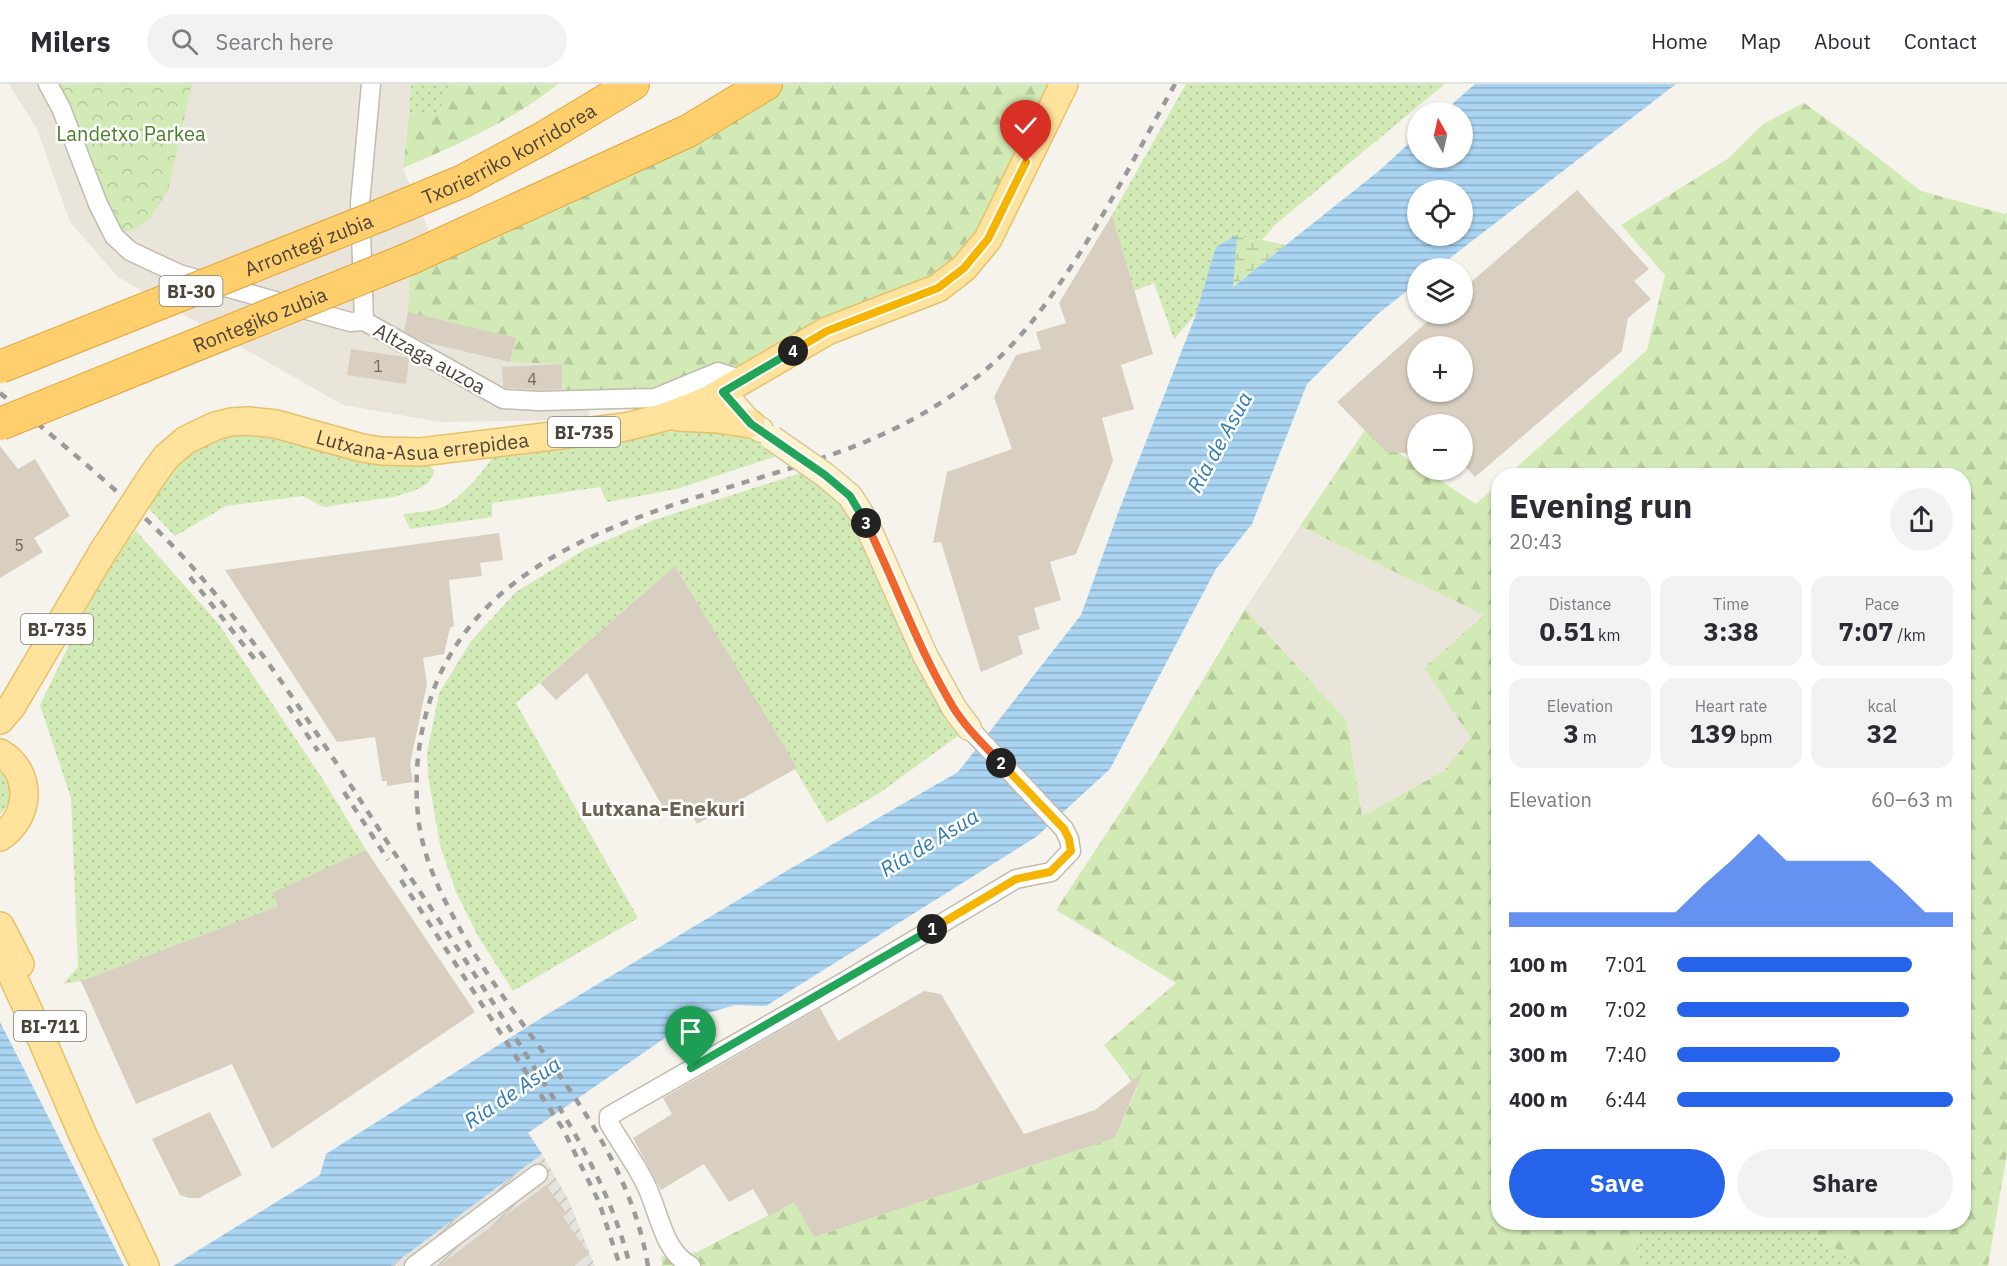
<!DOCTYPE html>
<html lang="en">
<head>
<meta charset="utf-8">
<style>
	:root { --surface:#fff; --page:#f2f2f3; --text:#2b2b33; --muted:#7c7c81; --line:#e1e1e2; --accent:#2563eb }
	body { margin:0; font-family:"IBM Plex Sans",sans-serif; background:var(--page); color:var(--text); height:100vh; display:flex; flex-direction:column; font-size:22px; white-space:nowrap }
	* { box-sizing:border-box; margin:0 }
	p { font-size:20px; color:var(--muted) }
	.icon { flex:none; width:33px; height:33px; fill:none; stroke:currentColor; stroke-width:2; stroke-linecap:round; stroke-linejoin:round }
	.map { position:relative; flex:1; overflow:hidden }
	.sheet { position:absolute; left:1491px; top:384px; width:480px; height:762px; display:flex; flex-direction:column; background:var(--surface); border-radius:24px; box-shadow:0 2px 4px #0004 }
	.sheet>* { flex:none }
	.needle { width:39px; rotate:352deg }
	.controls { position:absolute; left:1407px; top:18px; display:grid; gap:12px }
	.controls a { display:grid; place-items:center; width:66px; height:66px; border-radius:50%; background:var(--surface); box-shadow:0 2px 4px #0004; font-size:30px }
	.pin { position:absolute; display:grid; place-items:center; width:51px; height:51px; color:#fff; margin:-62px -26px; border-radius:50% 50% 50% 0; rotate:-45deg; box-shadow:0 0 6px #0007 }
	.pin .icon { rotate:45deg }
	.km { position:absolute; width:30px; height:30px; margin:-15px; border-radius:50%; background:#222; color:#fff; font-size:16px; line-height:30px; text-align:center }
	.round { display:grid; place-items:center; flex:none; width:63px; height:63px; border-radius:32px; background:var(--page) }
	.head { display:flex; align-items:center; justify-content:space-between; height:102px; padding:0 18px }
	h1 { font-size:33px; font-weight:700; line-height:45px }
	.figures { display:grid; grid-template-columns:repeat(3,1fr); gap:9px; height:102px; padding:6px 18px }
	.figures div { display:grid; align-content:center; border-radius:15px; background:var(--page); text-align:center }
	.figures b { font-size:26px; font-weight:700 }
	.figures small { font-size:16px; font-weight:400 }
	.figures p { font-size:16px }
	.chart { height:168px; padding:12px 18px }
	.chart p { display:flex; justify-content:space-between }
	.chart svg { width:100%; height:108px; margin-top:6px; fill:var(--accent); opacity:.7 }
	.button { display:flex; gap:12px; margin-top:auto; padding:12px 18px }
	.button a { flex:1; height:69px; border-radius:36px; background:var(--accent); color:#fff; font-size:24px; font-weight:700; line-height:69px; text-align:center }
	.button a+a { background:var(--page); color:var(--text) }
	ul { padding:0 18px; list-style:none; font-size:20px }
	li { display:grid; grid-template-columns:96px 72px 1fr; align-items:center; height:45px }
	li i { height:15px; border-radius:8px; background:var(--accent) }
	header { display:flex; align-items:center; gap:36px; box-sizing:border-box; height:84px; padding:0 30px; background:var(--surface); border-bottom:2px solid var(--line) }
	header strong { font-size:28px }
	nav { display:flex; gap:33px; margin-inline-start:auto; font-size:21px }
	.search { width:420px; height:54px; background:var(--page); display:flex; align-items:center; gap:15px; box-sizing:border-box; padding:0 21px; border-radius:33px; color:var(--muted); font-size:22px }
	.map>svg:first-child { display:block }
	.residential { fill:#eae5da }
	.industrial { fill:url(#industrial-furrows) }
	.grass { fill:url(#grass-dots) }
	.forest { fill:url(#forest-firs) }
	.wetland { fill:url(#wetland-marsh) }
	.park { fill:url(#park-crowns) }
	.water { fill:url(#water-rules); fill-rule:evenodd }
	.building { fill:#d8cfc1; fill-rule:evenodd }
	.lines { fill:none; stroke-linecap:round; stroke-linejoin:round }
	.street-casing { stroke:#c2bbae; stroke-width:21 }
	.secondary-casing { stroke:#d6c79b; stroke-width:27 }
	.primary-casing { stroke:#e6c16a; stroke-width:30 }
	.highway-casing { stroke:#e0a43c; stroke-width:34 }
	.street { stroke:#fff; stroke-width:18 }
	.secondary { stroke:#fff3cd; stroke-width:24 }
	.primary { stroke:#ffe39c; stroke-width:27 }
	.highway { stroke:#ffcf6e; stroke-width:32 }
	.rail { stroke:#9a9a9a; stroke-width:4.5; stroke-dasharray:8 8; stroke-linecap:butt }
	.secondary-bridge-casing { stroke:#d6c79b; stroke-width:27; stroke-linecap:butt }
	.primary-bridge-casing { stroke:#e6c16a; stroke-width:30; stroke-linecap:butt }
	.highway-bridge-casing { stroke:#e0a43c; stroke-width:34; stroke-linecap:butt }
	.secondary-bridge { stroke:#fff3cd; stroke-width:24 }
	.primary-bridge { stroke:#ffe39c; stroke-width:27 }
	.highway-bridge { stroke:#ffcf6e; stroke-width:32 }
	.split-1-casing { stroke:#fff; stroke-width:12 }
	.split-2-casing { stroke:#fff; stroke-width:12 }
	.split-3-casing { stroke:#fff; stroke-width:12 }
	.split-4-casing { stroke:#fff; stroke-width:12 }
	.split-5-casing { stroke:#fff; stroke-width:12 }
	.split-1 { stroke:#22a559; stroke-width:8 }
	.split-2 { stroke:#f5b400; stroke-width:8 }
	.split-3 { stroke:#f0652b; stroke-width:8 }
	.split-4 { stroke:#22a559; stroke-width:8 }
	.split-5 { stroke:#f5b400; stroke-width:8 }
	.labels { text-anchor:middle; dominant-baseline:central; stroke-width:5; stroke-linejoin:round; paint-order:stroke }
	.number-label { font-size:16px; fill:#6e675b }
	.shield { fill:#fff; stroke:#817c74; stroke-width:1.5 }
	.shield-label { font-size:18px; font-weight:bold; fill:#4b4439 }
	.park-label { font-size:20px; fill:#4a7f2a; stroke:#fff }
	.street-label { font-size:20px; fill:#4b4439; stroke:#fff }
	.water-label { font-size:21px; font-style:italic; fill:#2e7ab2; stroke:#fff }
	.neighbourhood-label { font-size:21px; font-weight:bold; fill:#6e6250; stroke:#fff }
</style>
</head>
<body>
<header>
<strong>Milers</strong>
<div class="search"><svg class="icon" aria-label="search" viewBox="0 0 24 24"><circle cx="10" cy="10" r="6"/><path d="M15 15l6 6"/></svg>Search here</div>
<nav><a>Home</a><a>Map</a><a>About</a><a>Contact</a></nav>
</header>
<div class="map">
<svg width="2007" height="1182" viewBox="0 0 2007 1182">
	<defs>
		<pattern id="industrial-furrows" width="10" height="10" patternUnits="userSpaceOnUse" patternTransform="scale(1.5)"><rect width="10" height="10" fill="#e6e2dd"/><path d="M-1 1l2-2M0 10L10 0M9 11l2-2" fill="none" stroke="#c7c3be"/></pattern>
		<pattern id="grass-dots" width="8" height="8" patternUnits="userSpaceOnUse" patternTransform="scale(1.5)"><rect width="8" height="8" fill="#d2eab5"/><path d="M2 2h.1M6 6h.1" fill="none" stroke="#b6ca9c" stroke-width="1.8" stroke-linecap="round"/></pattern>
		<pattern id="forest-firs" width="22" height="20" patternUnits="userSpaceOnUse" patternTransform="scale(1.5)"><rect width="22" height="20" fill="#d2eab5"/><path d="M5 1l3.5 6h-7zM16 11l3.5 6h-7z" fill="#b6ca9c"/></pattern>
		<pattern id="wetland-marsh" width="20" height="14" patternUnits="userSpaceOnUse" patternTransform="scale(1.5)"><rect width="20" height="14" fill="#d2eab5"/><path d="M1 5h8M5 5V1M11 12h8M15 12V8" fill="none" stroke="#b6ca9c"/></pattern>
		<pattern id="park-crowns" width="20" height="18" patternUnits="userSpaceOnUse" patternTransform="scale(1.5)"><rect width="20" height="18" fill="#d2eab5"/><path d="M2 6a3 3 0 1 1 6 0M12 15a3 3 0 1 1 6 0" fill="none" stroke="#b6ca9c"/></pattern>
		<pattern id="water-rules" width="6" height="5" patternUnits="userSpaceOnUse" patternTransform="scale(1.5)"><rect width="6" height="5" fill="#a9d4f2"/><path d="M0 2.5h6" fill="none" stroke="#8caec5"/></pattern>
	</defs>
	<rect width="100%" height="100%" fill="#f6f3ec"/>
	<!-- residential -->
	<path class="residential" d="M9 0H411L403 84 445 185 590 209 589 336 441 338 343 321 118 193 70 138 37 45Z
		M1300 442 1485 531 1424 584 1472 654 1444 687 1362 732 1347 637 1245 525Z"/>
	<!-- industrial -->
	<path class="industrial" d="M542 1070 568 1115 595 1182H391Z"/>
	<!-- grass -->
	<path class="grass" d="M411 0H467L448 5 438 31 409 28Z
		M1186 0H1445L1276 140 1174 255 1154 199 1134 207 1112 131Z
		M247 345 429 381 434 386 433 392 427 400 414 407 393 413 323 423 303 412 226 422 175 452 149 425 169 382 184 366Z
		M686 346 731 348 756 357 780 371 677 405 607 418 600 403 492 419V433L410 445 403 430C416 428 432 428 445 422 464 411 483 388 495 370L629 351Z
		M807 387 850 412 969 644 878 710 827 739 675 482 516 619 638 834 513 907 478 852 456 808 440 761 429 698 427 670 439 609 472 556 516 508 584 466 654 436Z
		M136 447 218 539 322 694 366 766 278 822 81 897 63 900 78 883 71 714 40 621 108 480Z
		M0 688C3 691 6 692 8 696 14 706 9 723 0 730Z
		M1638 1139H1800L1859 1182H1639Z"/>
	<!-- forest -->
	<path class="forest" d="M467 0H558C512 37 457 61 403 84L409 28 438 31 448 5Z
		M766 0H1064L964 184 742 296 655 314 563 306 561 280 510 278 516 254 408 229 411 174Z
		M1804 19 1850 52 1921 107 2005 130 2007 128V1069L1988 1182H1859L1800 1139 1964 1138V392L1508 391 1647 266 1665 191 1621 141 1729 74 1763 40Z
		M1365 346 1417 381 1418 386H1424L1476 420 1498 400V1138L1638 1139 1639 1182H662L661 1172 697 1168 794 1118 814 1153 1115 1054 1137 1004 1104 961 1176 899 1056 826 1160 668 1245 525 1347 637 1362 732 1444 687 1471 654 1424 584 1484 531 1300 442Z"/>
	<!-- wetland -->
	<path class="wetland" d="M1237 151 1286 161 1232 203Z"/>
	<!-- park -->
	<path class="park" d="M57 0H192L168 107 150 134 136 145 125 148 113 136Z"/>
	<!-- water -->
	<path class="water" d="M1475 0H1676L1437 184H1418L1417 199 1379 229 1307 300 1252 440 1216 485 1110 685 1036 753 766 922 735 921 695 933 528 1049 542 1070 391 1182H173L320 1091 326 1070 546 931 788 786 958 688 1081 531 1121 421 1195 233 1216 163 1237 151 1233 203 1380 86 1417 52 1418 74H1462V28H1443ZM1418 106H1462V152H1418Z
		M0 938 124 1182H0Z"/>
	<!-- building -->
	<path class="building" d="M1577 106 1649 185 1634 197 1651 215 1628 234 1622 267 1475 393 1462 379V340H1418V370L1386 368 1337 318 1436 230H1462V206ZM1418 262H1462V308H1418Z
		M1112 131 1153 270 1121 281 1134 325 1102 334 1113 377 1076 470 1050 478 1061 516 1034 524 1040 545 1018 552 1023 570 981 588 941 458 933 459 947 388 1012 365 994 313 1016 271 1041 265 1036 248 1066 239 1059 219Z
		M408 228 516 254 510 278 424 258 404 247Z
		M351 265 405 273 409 275 406 300 347 291Z
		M562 280V305L539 306 506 304 503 302 502 283Z
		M0 362 18 385 35 375 70 432 34 454 43 468 0 494Z
		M499 449 503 476 480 479 482 492 449 496 454 542 450 544 444 570 423 574 427 600 410 680 413 698 387 702V697H382L375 653 337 658 225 486Z
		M675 482 797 684 697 740 682 715 664 725 587 589 556 616 540 599Z
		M366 766 475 928 272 1065 232 980 136 1020 81 897 278 822 272 809Z
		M924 907 941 910 1024 1050 1095 1026 1143 988 1115 1054 814 1153 794 1118 769 1132 753 1105 729 1118 704 1080 661 1106 633 1054 672 1030 663 1014 820 924 838 957Z
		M210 1028 242 1091 199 1114H189L180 1111 152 1055Z
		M546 1101 567 1130 563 1133 589 1170 573 1182H439Z"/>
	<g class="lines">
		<!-- street casing -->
		<g class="street-casing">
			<path id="street" d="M48 0 61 24 98 120 114 152 130 167 179 190 350 238 364 237 503 315 539 317 655 314 718 288 742 296
				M364 237 360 119 371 0
				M414 1182 538 1090
				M691 1182C661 1166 659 1123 643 1095 633 1076 620 1058 609 1039V1032L842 899 1016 795 1051 788 1071 767 1069 755 1064 745 969 644"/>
		</g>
		<!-- secondary casing -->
		<g class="secondary-casing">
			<path id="secondary" d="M723 308 751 340 761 346
				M825 391 850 412 864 434 925 571 954 624 969 644"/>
		</g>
		<!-- primary casing -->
		<g class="primary-casing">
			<g id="primary">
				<path d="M678 333 717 335 751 340"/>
				<path id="s1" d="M153 391 166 373 186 356 215 342 231 338 248 337 276 340 362 364 381 367 421 368 625 343 665 333 705 318 827 247 938 204 964 184 988 155 1064 0"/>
				<path d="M0 636 12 622 102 469"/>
				<path d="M0 669C33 688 31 733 0 753"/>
				<path d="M0 842 20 880"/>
				<path d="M0 865 42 956 82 1049 145 1182"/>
			</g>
		</g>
		<!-- highway casing -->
		<g class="highway-casing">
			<g id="highway">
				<path id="s2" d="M381 131 463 97 543 54 633 0"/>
				<path d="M411 174 688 47 766 0"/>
			</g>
		</g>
		<!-- street -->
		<use href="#street" class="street"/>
		<!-- secondary -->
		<use href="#secondary" class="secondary"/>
		<!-- primary -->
		<use href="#primary" class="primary"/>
		<!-- highway -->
		<use href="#highway" class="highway"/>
		<!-- rail -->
		<path class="rail" d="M0 309C75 370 150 431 212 506 298 610 365 728 441 839 471 885 501 930 530 977 572 1042 611 1106 630 1182
			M190 493 257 578
			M288 622 318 667
			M344 708 388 776
			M401 796 563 1045 599 1118 620 1182
			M648 1182C627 1055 533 966 469 861 447 822 426 785 419 740 413 693 418 647 435 602 501 437 721 417 865 358 901 343 934 325 965 302 1015 266 1045 223 1078 172 1113 116 1143 58 1175 0"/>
		<!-- secondary-bridge casing -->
		<g class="secondary-bridge-casing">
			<path id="secondary-bridge" d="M772 354 825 391"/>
		</g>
		<!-- primary-bridge casing -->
		<g class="primary-bridge-casing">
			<path id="primary-bridge" d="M102 469 153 391"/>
		</g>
		<!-- highway-bridge casing -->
		<g class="highway-bridge-casing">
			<g id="highway-bridge">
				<path id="s3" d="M0 283 381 131"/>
				<path id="s4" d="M0 340 411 174"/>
			</g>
		</g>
		<!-- secondary-bridge -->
		<use href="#secondary-bridge" class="secondary-bridge"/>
		<!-- primary-bridge -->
		<use href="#primary-bridge" class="primary-bridge"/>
		<!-- highway-bridge -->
		<use href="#highway-bridge" class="highway-bridge"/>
	</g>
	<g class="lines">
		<!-- split-1 casing -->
		<g class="split-1-casing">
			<path id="split-1" d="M691 984 932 845"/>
		</g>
		<!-- split-2 casing -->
		<g class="split-2-casing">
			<path id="split-2" d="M932 845 1016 795 1050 788 1071 767 1069 755 1064 745 1001 679"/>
		</g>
		<!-- split-3 casing -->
		<g class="split-3-casing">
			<path id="split-3" d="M866 439C896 500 918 565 953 623 966 644 984 661 1001 679"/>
		</g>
		<!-- split-4 casing -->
		<g class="split-4-casing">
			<path id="split-4" d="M793 267 723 308 751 340 825 391 850 412 866 439"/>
		</g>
		<!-- split-5 casing -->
		<g class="split-5-casing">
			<path id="split-5" d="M793 267 827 247 938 204 964 184 988 155 1026 78"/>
		</g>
		<!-- split-1 -->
		<use href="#split-1" class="split-1"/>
		<!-- split-2 -->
		<use href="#split-2" class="split-2"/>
		<!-- split-3 -->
		<use href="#split-3" class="split-3"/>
		<!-- split-4 -->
		<use href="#split-4" class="split-4"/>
		<!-- split-5 -->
		<use href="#split-5" class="split-5"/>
	</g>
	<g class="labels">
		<!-- number labels -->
		<g class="number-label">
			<text x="378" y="282">1</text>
			<text x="532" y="295">4</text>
			<text x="19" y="461">5</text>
		</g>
		<!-- shield labels -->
		<g class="shield">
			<rect x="159.5" y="192" width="63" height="30" rx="4.5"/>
			<rect x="548" y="333" width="72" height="30" rx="4.5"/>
			<rect x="21" y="530" width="72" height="30" rx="4.5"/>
			<rect x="14" y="927" width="72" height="30" rx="4.5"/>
		</g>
		<g class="shield-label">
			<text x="191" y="207">BI-30</text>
			<text x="584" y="348">BI-735</text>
			<text x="57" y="545">BI-735</text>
			<text x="50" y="942">BI-711</text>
		</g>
		<!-- park labels -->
		<g class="park-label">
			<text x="131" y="49">Landetxo Parkea</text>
		</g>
		<!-- street labels -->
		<g class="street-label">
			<text stroke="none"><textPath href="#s2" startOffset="142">Txorierriko korridorea</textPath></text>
			<text stroke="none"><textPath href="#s3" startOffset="332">Arrontegi zubia</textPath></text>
			<text stroke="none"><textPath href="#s4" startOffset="280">Rontegiko zubia</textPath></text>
			<text transform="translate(430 274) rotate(29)">Altzaga auzoa</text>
			<text stroke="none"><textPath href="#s1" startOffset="292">Lutxana-Asua errepidea</textPath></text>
		</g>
		<!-- water labels -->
		<g class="water-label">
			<text transform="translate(1219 358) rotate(-61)">Ría de Asua</text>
			<text transform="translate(929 758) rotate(-31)">Ría de Asua</text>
			<text transform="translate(512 1008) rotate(-34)">Ría de Asua</text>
		</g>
		<!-- neighbourhood labels -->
		<g class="neighbourhood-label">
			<text x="663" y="724">Lutxana-Enekuri</text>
		</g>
	</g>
</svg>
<div class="controls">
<a><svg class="needle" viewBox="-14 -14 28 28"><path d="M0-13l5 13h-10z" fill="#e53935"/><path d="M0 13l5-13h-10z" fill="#7c7c81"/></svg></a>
<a><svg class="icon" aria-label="locate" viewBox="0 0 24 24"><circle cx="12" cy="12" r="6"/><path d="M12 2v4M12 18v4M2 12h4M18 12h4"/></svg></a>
<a><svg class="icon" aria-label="layers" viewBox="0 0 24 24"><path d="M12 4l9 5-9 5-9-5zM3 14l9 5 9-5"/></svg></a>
<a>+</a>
<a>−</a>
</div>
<div class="pin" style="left:691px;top:984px;background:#1e9e55"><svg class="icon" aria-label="arrive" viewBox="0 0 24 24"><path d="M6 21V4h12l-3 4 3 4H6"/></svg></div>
<div class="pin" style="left:1026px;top:78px;background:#d93025"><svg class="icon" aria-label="check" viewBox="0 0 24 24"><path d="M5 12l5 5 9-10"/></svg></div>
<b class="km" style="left:932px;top:845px">1</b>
<b class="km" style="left:1001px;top:679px">2</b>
<b class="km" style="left:866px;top:439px">3</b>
<b class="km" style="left:793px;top:267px">4</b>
<section class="sheet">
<div class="head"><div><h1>Evening run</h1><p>20:43</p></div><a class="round"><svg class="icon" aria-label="share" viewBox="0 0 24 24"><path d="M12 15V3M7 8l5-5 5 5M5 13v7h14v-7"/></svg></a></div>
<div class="figures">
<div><p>Distance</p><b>0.51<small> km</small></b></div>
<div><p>Time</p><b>3:38</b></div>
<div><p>Pace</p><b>7:07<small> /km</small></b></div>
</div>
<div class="figures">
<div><p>Elevation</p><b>3<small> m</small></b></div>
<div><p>Heart rate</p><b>139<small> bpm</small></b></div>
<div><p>kcal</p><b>32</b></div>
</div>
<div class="chart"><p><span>Elevation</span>60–63 m</p>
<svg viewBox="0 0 160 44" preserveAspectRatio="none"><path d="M0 44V38L10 38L20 38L30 38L40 38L50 38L60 38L70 27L80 17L90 6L100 17L110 17L120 17L130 17L140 27L150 38L160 38V44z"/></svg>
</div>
<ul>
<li><b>100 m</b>7:01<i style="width:85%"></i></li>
<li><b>200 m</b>7:02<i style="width:84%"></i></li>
<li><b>300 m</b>7:40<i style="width:59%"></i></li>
<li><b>400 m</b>6:44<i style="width:100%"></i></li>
</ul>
<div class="button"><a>Save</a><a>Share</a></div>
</section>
</div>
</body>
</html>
